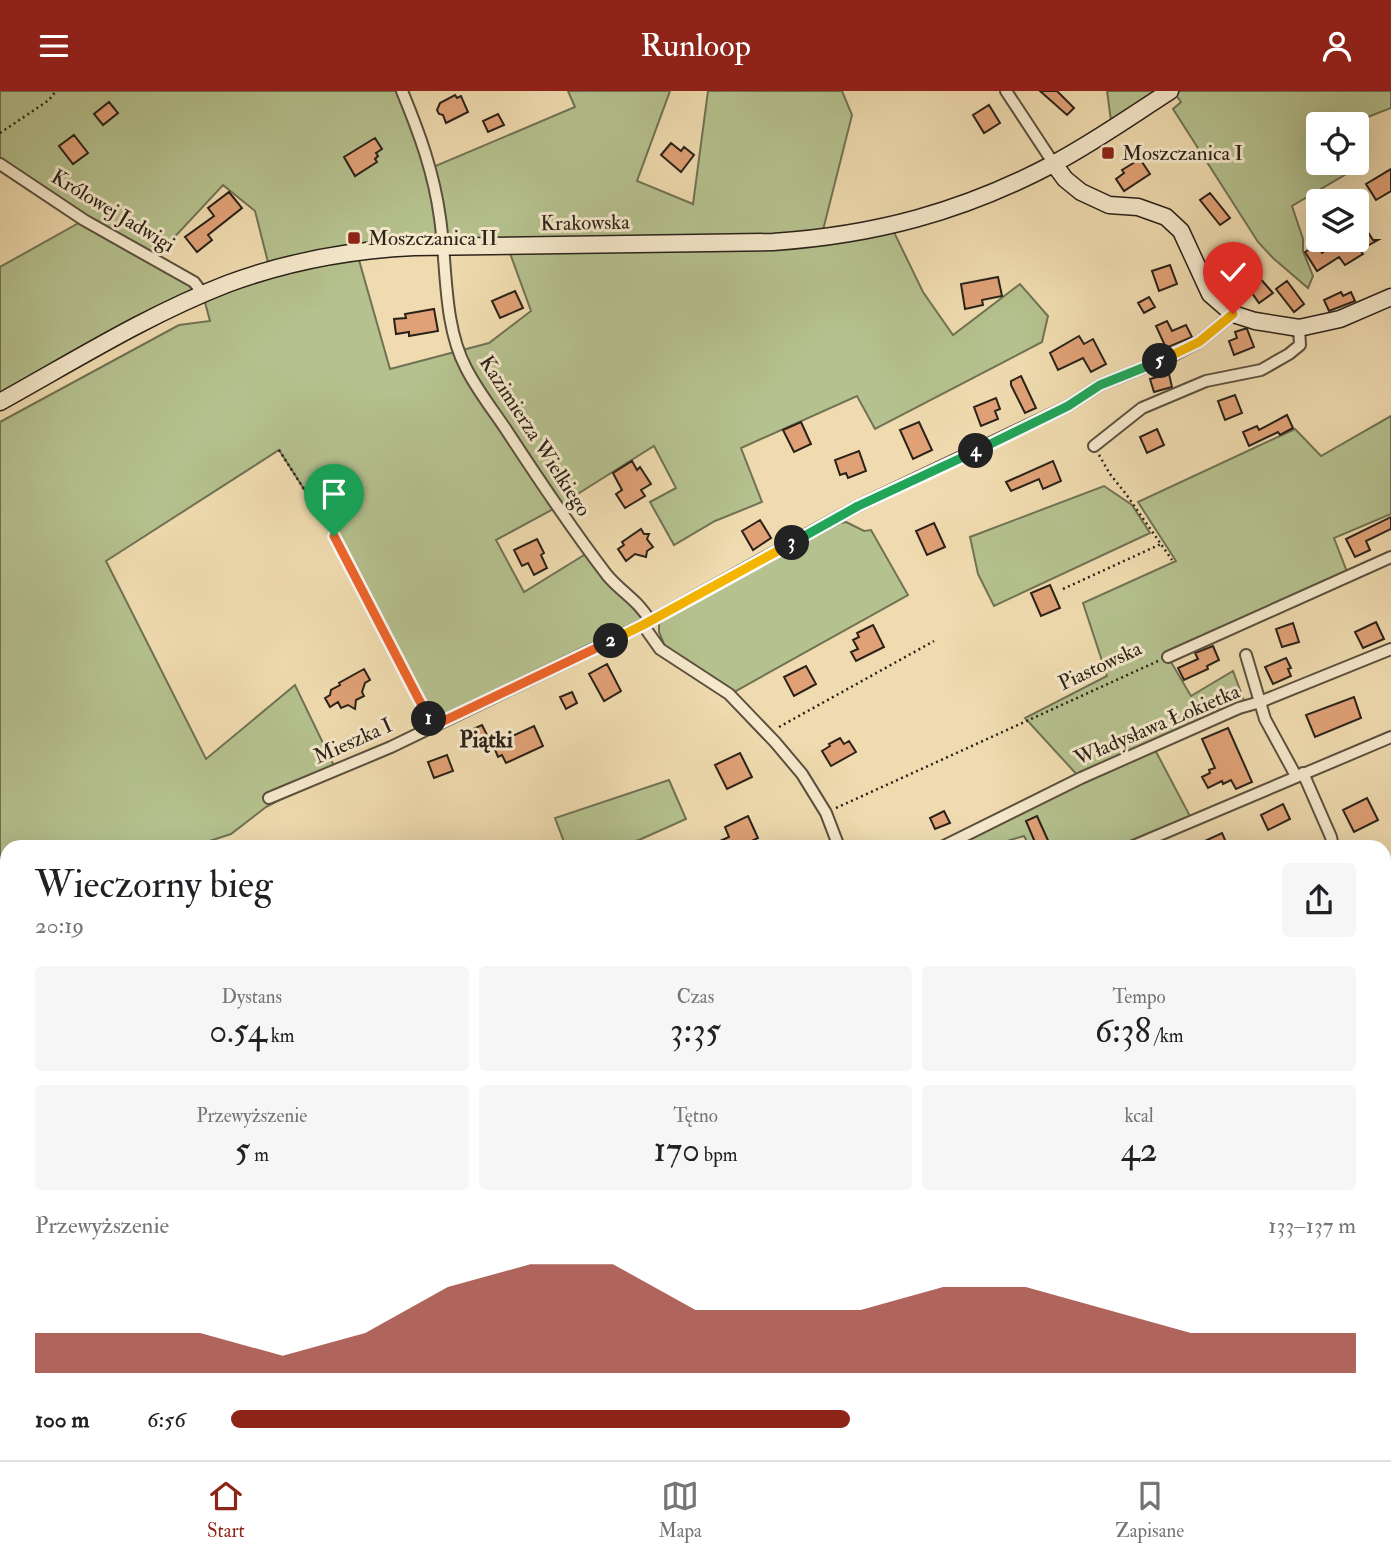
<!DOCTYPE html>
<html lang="pl">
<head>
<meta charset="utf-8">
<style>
	:root { --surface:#fff; --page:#f6f6f6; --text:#202124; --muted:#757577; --line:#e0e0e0; --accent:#8f2418 }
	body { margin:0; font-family:"IM FELL Double Pica",serif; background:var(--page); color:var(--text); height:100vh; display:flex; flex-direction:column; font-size:26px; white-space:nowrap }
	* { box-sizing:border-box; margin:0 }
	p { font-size:23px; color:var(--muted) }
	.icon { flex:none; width:38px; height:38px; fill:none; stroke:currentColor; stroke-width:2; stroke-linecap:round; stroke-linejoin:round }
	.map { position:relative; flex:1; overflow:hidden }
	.sheet { position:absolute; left:0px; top:749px; width:1391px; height:621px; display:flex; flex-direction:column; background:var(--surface); border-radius:21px 21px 0 0; box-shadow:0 7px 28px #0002 }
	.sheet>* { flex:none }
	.fabs { position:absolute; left:1306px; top:21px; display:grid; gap:14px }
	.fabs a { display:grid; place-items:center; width:63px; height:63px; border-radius:7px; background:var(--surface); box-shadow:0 7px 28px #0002; font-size:35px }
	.pin { position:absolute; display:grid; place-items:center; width:60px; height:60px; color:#fff; margin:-72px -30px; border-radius:50% 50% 50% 0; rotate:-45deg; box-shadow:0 0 7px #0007 }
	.pin .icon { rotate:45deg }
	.km { position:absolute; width:35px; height:35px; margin:-18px; border-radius:50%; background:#222; color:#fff; font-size:19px; line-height:35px; text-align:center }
	.round { display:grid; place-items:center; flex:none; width:74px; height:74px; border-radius:7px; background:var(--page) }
	.head { display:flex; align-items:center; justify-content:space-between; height:119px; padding:0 35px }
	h1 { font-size:38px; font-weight:600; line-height:52px }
	.figures { display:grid; grid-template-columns:repeat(3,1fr); gap:10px; height:119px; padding:7px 35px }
	.figures div { display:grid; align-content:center; border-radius:7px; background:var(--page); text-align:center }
	.figures b { font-size:35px; font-weight:600 }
	.figures small { font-size:19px; font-weight:400 }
	.figures p { font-size:19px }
	.chart { height:196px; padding:14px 35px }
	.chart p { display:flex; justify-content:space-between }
	.chart svg { width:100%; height:126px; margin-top:7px; fill:var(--accent); opacity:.7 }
	ul { padding:0 35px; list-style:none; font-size:23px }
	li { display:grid; grid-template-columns:112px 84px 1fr; align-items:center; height:52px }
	li i { height:18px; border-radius:9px; background:var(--accent) }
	header { display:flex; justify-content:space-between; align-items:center; height:91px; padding:0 35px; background:var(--accent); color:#fff; font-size:32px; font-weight:600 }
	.tabs { display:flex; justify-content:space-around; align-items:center; height:98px; border-top:2px solid var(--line); background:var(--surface); font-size:19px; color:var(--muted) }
	.tabs a { display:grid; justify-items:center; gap:4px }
	.tabs .active { color:var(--accent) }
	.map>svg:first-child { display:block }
	.green { fill:#b5c18e; stroke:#707254; stroke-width:2; fill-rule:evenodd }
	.building { fill:#e0a176; stroke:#2a2219; stroke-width:2 }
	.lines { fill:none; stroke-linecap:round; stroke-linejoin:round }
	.street-casing { stroke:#5b503e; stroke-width:14 }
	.secondary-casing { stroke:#2a2219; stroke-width:19 }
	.path { stroke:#2a2219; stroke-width:2.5; stroke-dasharray:2 3.5; stroke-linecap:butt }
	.street { stroke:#f5e8cb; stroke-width:10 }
	.secondary { stroke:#f5e8cb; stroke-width:16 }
	.split-1-casing { stroke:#fff; stroke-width:14 }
	.split-2-casing { stroke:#fff; stroke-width:14 }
	.split-3-casing { stroke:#fff; stroke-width:14 }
	.split-4-casing { stroke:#fff; stroke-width:14 }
	.split-5-casing { stroke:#fff; stroke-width:14 }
	.split-6-casing { stroke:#fff; stroke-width:14 }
	.split-1 { stroke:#f0652b; stroke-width:9 }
	.split-2 { stroke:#f0652b; stroke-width:9 }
	.split-3 { stroke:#f5b400; stroke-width:9 }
	.split-4 { stroke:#22a559; stroke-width:9 }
	.split-5 { stroke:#22a559; stroke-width:9 }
	.split-6 { stroke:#f5b400; stroke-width:9 }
	.poi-dot { fill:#8f2418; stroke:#f5e8cb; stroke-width:2.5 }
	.labels { text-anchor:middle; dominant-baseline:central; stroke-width:6; stroke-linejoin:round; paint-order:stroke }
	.poi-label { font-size:21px; fill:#2a2219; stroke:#f5e8cb; text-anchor:start }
	.street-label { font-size:21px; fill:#2a2219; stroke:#f5e8cb }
	.neighbourhood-label { font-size:23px; font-weight:bold; fill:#2a2219; stroke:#f5e8cb }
</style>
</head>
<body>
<header><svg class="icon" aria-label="menu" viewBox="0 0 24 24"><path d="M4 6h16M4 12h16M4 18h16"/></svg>Runloop<svg class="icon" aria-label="person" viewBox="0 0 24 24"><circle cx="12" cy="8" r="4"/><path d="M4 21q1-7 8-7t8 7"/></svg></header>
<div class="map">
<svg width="1391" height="1369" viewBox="0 0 1391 1369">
	<rect width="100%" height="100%" fill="#efdbaf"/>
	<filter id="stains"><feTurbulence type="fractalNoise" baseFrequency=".00286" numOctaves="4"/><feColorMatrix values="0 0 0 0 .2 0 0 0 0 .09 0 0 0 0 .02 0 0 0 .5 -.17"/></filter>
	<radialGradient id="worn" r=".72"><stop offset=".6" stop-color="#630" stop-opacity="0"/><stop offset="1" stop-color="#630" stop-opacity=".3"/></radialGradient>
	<!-- green -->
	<path class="green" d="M0 0H402L431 77 575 16 568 0H670L637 90 693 113 708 0H842L852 24 821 147 891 135 923 201 953 244 1020 193 1048 225 1042 251 875 338 857 305 741 357 762 411 715 430 674 454 650 411 676 397 654 355 557 416 496 449 524 501 589 461 645 521 643 534 433 635 416 605 334 445 279 359 106 470 206 668 295 594 336 679 266 716 231 743 191 756H7V816L0 818V331L179 234 210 230 203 204 0 311V176L84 129 0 73ZM223 94 255 120 270 179 203 203 155 167ZM507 154 531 220 489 252 390 278 357 162Z
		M1107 0H1170L1112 37Z
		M1173 0H1391V17L1350 33H1318V72H1356V70L1360 75 1292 115 1303 148V160L1313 185 1308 197 1273 167 1258 151 1173 18 1181 11Z
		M1391 325V423L1334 447 1349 486 1168 566 1191 605 1233 580 1246 615 1153 655 1192 729 1131 756H1030L1024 745 986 756H959L956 749 1080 687 1025 627 1107 585 1083 512 1176 470 1138 411 1295 338 1321 365Z
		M1104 395 1132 414 1150 442 994 515 978 483 970 446Z
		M846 431 864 440 871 439 908 504 734 601 672 564 664 553 659 541V533L664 528 840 432Z
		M669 689 686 728 639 749 610 756H566L555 727Z
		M1391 1077V1127L1384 1129V1078Z
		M1391 1236V1293L1384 1295V1239Z
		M7 1280V1363H55L57 1369H0V1281Z
		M506 1363H562V1365L552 1369H493Z
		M1016 1363H1205L1190 1369H1003Z"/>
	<!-- building -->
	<path class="building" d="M1040 0H1057L1074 17 1067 24Z
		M455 4 457 7 461 5 468 21 446 32 443 24 439 23 437 19 440 12Z
		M109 11 118 22 103 34 94 23Z
		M989 14 1000 32 984 42 973 24Z
		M498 23 504 34 488 41 483 30Z
		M74 44 88 62 73 73 59 55Z
		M375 47 382 58 376 62 378 65 375 68 377 71 355 85 344 66Z
		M671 52 681 60 684 56 694 64 681 81 661 64Z
		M1140 68 1150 83 1124 100 1116 88 1124 82 1122 79Z
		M1391 78V100L1376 109 1366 93Z
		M229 101 242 117 208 144 212 149 197 161 185 146 214 125 208 117Z
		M1210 102 1230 127 1220 134 1200 109Z
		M1366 138 1373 149H1378L1360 159 1363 163 1345 174 1339 166 1317 180 1305 161 1317 154 1322 162 1343 149H1356V143Z
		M1241 155 1260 181 1257 184 1273 202 1259 212 1252 202 1253 201 1245 191 1248 189 1245 185 1247 184 1231 163Z
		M1170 174 1177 193 1159 200 1152 180Z
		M998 186 1002 205 982 209 983 214 965 218 961 193Z
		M1287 190 1304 213 1294 221 1276 198Z
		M515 200 523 217 500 227 492 210Z
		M1341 201 1343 205 1351 201 1355 210 1329 220 1324 209Z
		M1149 206 1155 216 1144 222 1138 212Z
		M434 218 438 240 409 245V241L396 243 394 228 406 227 405 223Z
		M1167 230 1172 240 1186 234 1192 246 1166 257 1156 235Z
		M1244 238H1247L1254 256 1234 264 1229 250 1237 247 1235 241Z
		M1079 245 1084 253 1093 248 1106 273 1091 281 1083 267 1058 279 1050 262Z
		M1169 283 1172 296 1154 301 1150 288Z
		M1021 285 1036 317 1025 322 1011 294V290Z
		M1235 304 1242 322 1225 329 1218 310Z
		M996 307 1000 318 995 320 998 328 981 335 974 316Z
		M1287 324 1293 337 1280 344 1278 341 1249 355 1243 341 1257 335 1259 339Z
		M801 331 811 353 794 361 783 339Z
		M919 331 932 359 913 368 900 339Z
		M1157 338 1164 354 1147 362 1140 346Z
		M859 360 866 380 848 387 846 382 840 384 835 369Z
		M632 370 637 379 640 376 651 393 641 399 645 405 625 417 616 403 622 399 613 382Z
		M1053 370 1061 390 1043 398 1039 388 1011 400 1006 391Z
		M1391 426V438L1366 450 1370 459 1355 466 1346 448Z
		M760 429 771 447 753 459 742 440Z
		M934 432 945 456 927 464 916 440Z
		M641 438 644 443H649L647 448 653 456 647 460 646 466 635 463 626 470 618 458 624 454 622 451Z
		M537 448 544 462 541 464 547 477 534 484 528 472 522 475 514 459Z
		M1050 494 1060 517 1041 525 1031 502Z
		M1376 531 1384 548 1363 557 1355 541Z
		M1293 532 1299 551 1282 556 1276 538Z
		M873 534 884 556 856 570 851 561 858 558 853 549 859 546 857 542Z
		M1213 555 1219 569 1207 575 1208 578 1184 589 1178 577 1198 568 1195 562Z
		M1286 567 1291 577 1288 578 1291 585 1273 593 1265 576Z
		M607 573 621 600 604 610 589 583Z
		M806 575 816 593 794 605 784 586Z
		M364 578 370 589 365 592 362 601 364 605 356 609 355 618 348 614 341 617 338 611 330 616 325 607 330 604 331 599 340 594 339 592Z
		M572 601 577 612 566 618 560 606Z
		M1354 606 1361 627 1315 646 1306 624Z
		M482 634 491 652 479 658 471 639Z
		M534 635 543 655 506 672 502 664 498 666 493 654Z
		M1228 637 1252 691 1236 698 1231 689 1223 693 1222 690 1208 697 1202 686 1210 682 1209 679 1215 677 1202 648Z
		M840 647 844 653 849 650 856 661 831 675 822 660 830 655 829 653Z
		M740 662 752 686 727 698 715 674Z
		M447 664 453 680 434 687 428 671Z
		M1367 707 1378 729 1354 741 1343 719Z
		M1283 713 1290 728 1268 739 1261 724Z
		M944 720 950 732 935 738 930 727Z
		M748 725 758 747 739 756H707L729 746 725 736Z
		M1037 725 1051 756H1037L1026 730Z
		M1222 742 1228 756H1192Z"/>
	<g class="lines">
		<!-- street casing -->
		<g class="street-casing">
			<path id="street" d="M402 0C419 41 434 82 440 127 447 174 443 234 466 277 477 299 493 319 507 340 539 389 571 437 607 484 620 500 640 511 650 530
				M1006 0 1054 73
				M0 73 84 129 194 191 203 203
				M1094 355 1142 317 1206 290 1261 279 1289 263 1300 254 1299 237
				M643 534 660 558 729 603 775 651 802 683 826 722 839 756
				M1246 564 1265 628 1296 685
				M1168 566 1391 466
				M1303 682 1331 746 1333 756
				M269 707 391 656 643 534 858 415 1068 315 1100 294 1168 267 1199 251 1233 223
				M942 756 1081 687 1239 617 1260 611 1391 558
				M1131 756 1391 646
				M1384 843 1391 840
				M1384 1024 1391 1022
				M979 1363V1369
				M1366 1363V1369"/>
		</g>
		<!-- secondary casing -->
		<g class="secondary-casing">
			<path id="secondary" d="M1054 73 1065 88 1081 101 1109 114 1138 116 1166 126 1181 140 1210 203 1233 223 1255 230 1299 237 1340 228 1391 206
				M0 311C74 270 147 224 227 193 286 171 351 159 414 156L773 151C875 144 962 121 1053 73 1093 52 1131 25 1170 0"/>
		</g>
		<!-- path -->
		<path class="path" d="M0 42 49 9 56 0
			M279 359 334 445 427 625
			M1099 364 1110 383 1126 403 1172 469
			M1063 498 1161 453
			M779 636 934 550
			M836 717 1158 570
			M1003 1369 1016 1363"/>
		<!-- street -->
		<use href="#street" class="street"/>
		<!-- secondary -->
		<use href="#secondary" class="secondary"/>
	</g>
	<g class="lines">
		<!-- split-1 casing -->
		<g class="split-1-casing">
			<path id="split-1" d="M334 445 429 628"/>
		</g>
		<!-- split-2 casing -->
		<g class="split-2-casing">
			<path id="split-2" d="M429 628 433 635 611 550"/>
		</g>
		<!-- split-3 casing -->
		<g class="split-3-casing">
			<path id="split-3" d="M611 550 643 534 792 452"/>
		</g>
		<!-- split-4 casing -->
		<g class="split-4-casing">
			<path id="split-4" d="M792 452 858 415 976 360"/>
		</g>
		<!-- split-5 casing -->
		<g class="split-5-casing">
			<path id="split-5" d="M976 360 1068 315 1100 294 1160 270"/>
		</g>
		<!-- split-6 casing -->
		<g class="split-6-casing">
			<path id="split-6" d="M1160 270 1199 251 1233 223"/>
		</g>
		<!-- split-1 -->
		<use href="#split-1" class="split-1"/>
		<!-- split-2 -->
		<use href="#split-2" class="split-2"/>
		<!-- split-3 -->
		<use href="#split-3" class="split-3"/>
		<!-- split-4 -->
		<use href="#split-4" class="split-4"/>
		<!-- split-5 -->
		<use href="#split-5" class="split-5"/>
		<!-- split-6 -->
		<use href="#split-6" class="split-6"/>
	</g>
	<!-- markers -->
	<g class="poi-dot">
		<rect x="1101" y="55" width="14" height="14" rx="3.5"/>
		<rect x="347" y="140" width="14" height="14" rx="3.5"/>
	</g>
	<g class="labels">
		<!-- poi labels -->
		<g class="poi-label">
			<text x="1122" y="62">Moszczanica I</text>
			<text x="368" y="147">Moszczanica II</text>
		</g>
		<!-- street labels -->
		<g class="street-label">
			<text transform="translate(113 120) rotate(31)">Królowej Jadwigi</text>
			<text transform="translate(585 132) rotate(-1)">Krakowska</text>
			<text transform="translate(535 345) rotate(57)">Kazimierza Wielkiego</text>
			<text transform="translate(1100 575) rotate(-25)">Piastowska</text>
			<text transform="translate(1157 634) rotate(-23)">Władysława Łokietka</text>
			<text transform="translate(353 650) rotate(-24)">Mieszka I</text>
		</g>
		<!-- neighbourhood labels -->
		<g class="neighbourhood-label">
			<text x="486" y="648">Piątki</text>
		</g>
	</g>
	<rect width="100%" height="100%" filter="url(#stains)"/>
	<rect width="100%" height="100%" fill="url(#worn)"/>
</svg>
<div class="fabs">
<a><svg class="icon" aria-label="locate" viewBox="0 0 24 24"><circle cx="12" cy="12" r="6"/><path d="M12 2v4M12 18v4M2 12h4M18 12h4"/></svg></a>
<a><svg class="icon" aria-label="layers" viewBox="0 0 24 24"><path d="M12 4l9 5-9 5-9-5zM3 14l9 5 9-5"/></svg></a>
</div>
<div class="pin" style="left:334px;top:445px;background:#1e9e55"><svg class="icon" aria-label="arrive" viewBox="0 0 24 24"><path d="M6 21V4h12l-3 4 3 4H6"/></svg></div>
<div class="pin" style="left:1233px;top:223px;background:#d93025"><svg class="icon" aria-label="check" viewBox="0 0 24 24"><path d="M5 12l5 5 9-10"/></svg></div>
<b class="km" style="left:429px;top:628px">1</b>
<b class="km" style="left:611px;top:550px">2</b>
<b class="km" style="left:792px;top:452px">3</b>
<b class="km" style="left:976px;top:360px">4</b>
<b class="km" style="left:1160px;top:270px">5</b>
<section class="sheet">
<div class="head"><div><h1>Wieczorny bieg</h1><p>20:19</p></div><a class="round"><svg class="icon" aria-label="share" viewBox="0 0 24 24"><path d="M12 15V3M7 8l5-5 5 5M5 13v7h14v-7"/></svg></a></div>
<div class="figures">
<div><p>Dystans</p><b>0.54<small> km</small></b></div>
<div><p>Czas</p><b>3:35</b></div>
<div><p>Tempo</p><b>6:38<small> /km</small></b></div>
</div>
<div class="figures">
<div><p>Przewyższenie</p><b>5<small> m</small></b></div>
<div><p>Tętno</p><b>170<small> bpm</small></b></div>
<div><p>kcal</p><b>42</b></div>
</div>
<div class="chart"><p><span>Przewyższenie</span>133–137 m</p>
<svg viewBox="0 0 160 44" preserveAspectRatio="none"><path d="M0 44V30L10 30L20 30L30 38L40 30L50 14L60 6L70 6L80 22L90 22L100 22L110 14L120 14L130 22L140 30L150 30L160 30V44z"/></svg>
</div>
<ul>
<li><b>100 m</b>6:56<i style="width:55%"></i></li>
</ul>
</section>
</div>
<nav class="tabs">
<a class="active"><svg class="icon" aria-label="home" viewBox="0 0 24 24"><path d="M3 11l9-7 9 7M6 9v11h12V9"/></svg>Start</a>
<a><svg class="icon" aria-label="map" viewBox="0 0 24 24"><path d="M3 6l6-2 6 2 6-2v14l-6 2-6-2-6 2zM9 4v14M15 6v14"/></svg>Mapa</a>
<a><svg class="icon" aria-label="saved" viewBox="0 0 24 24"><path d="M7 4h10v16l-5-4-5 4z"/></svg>Zapisane</a>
</nav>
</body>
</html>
